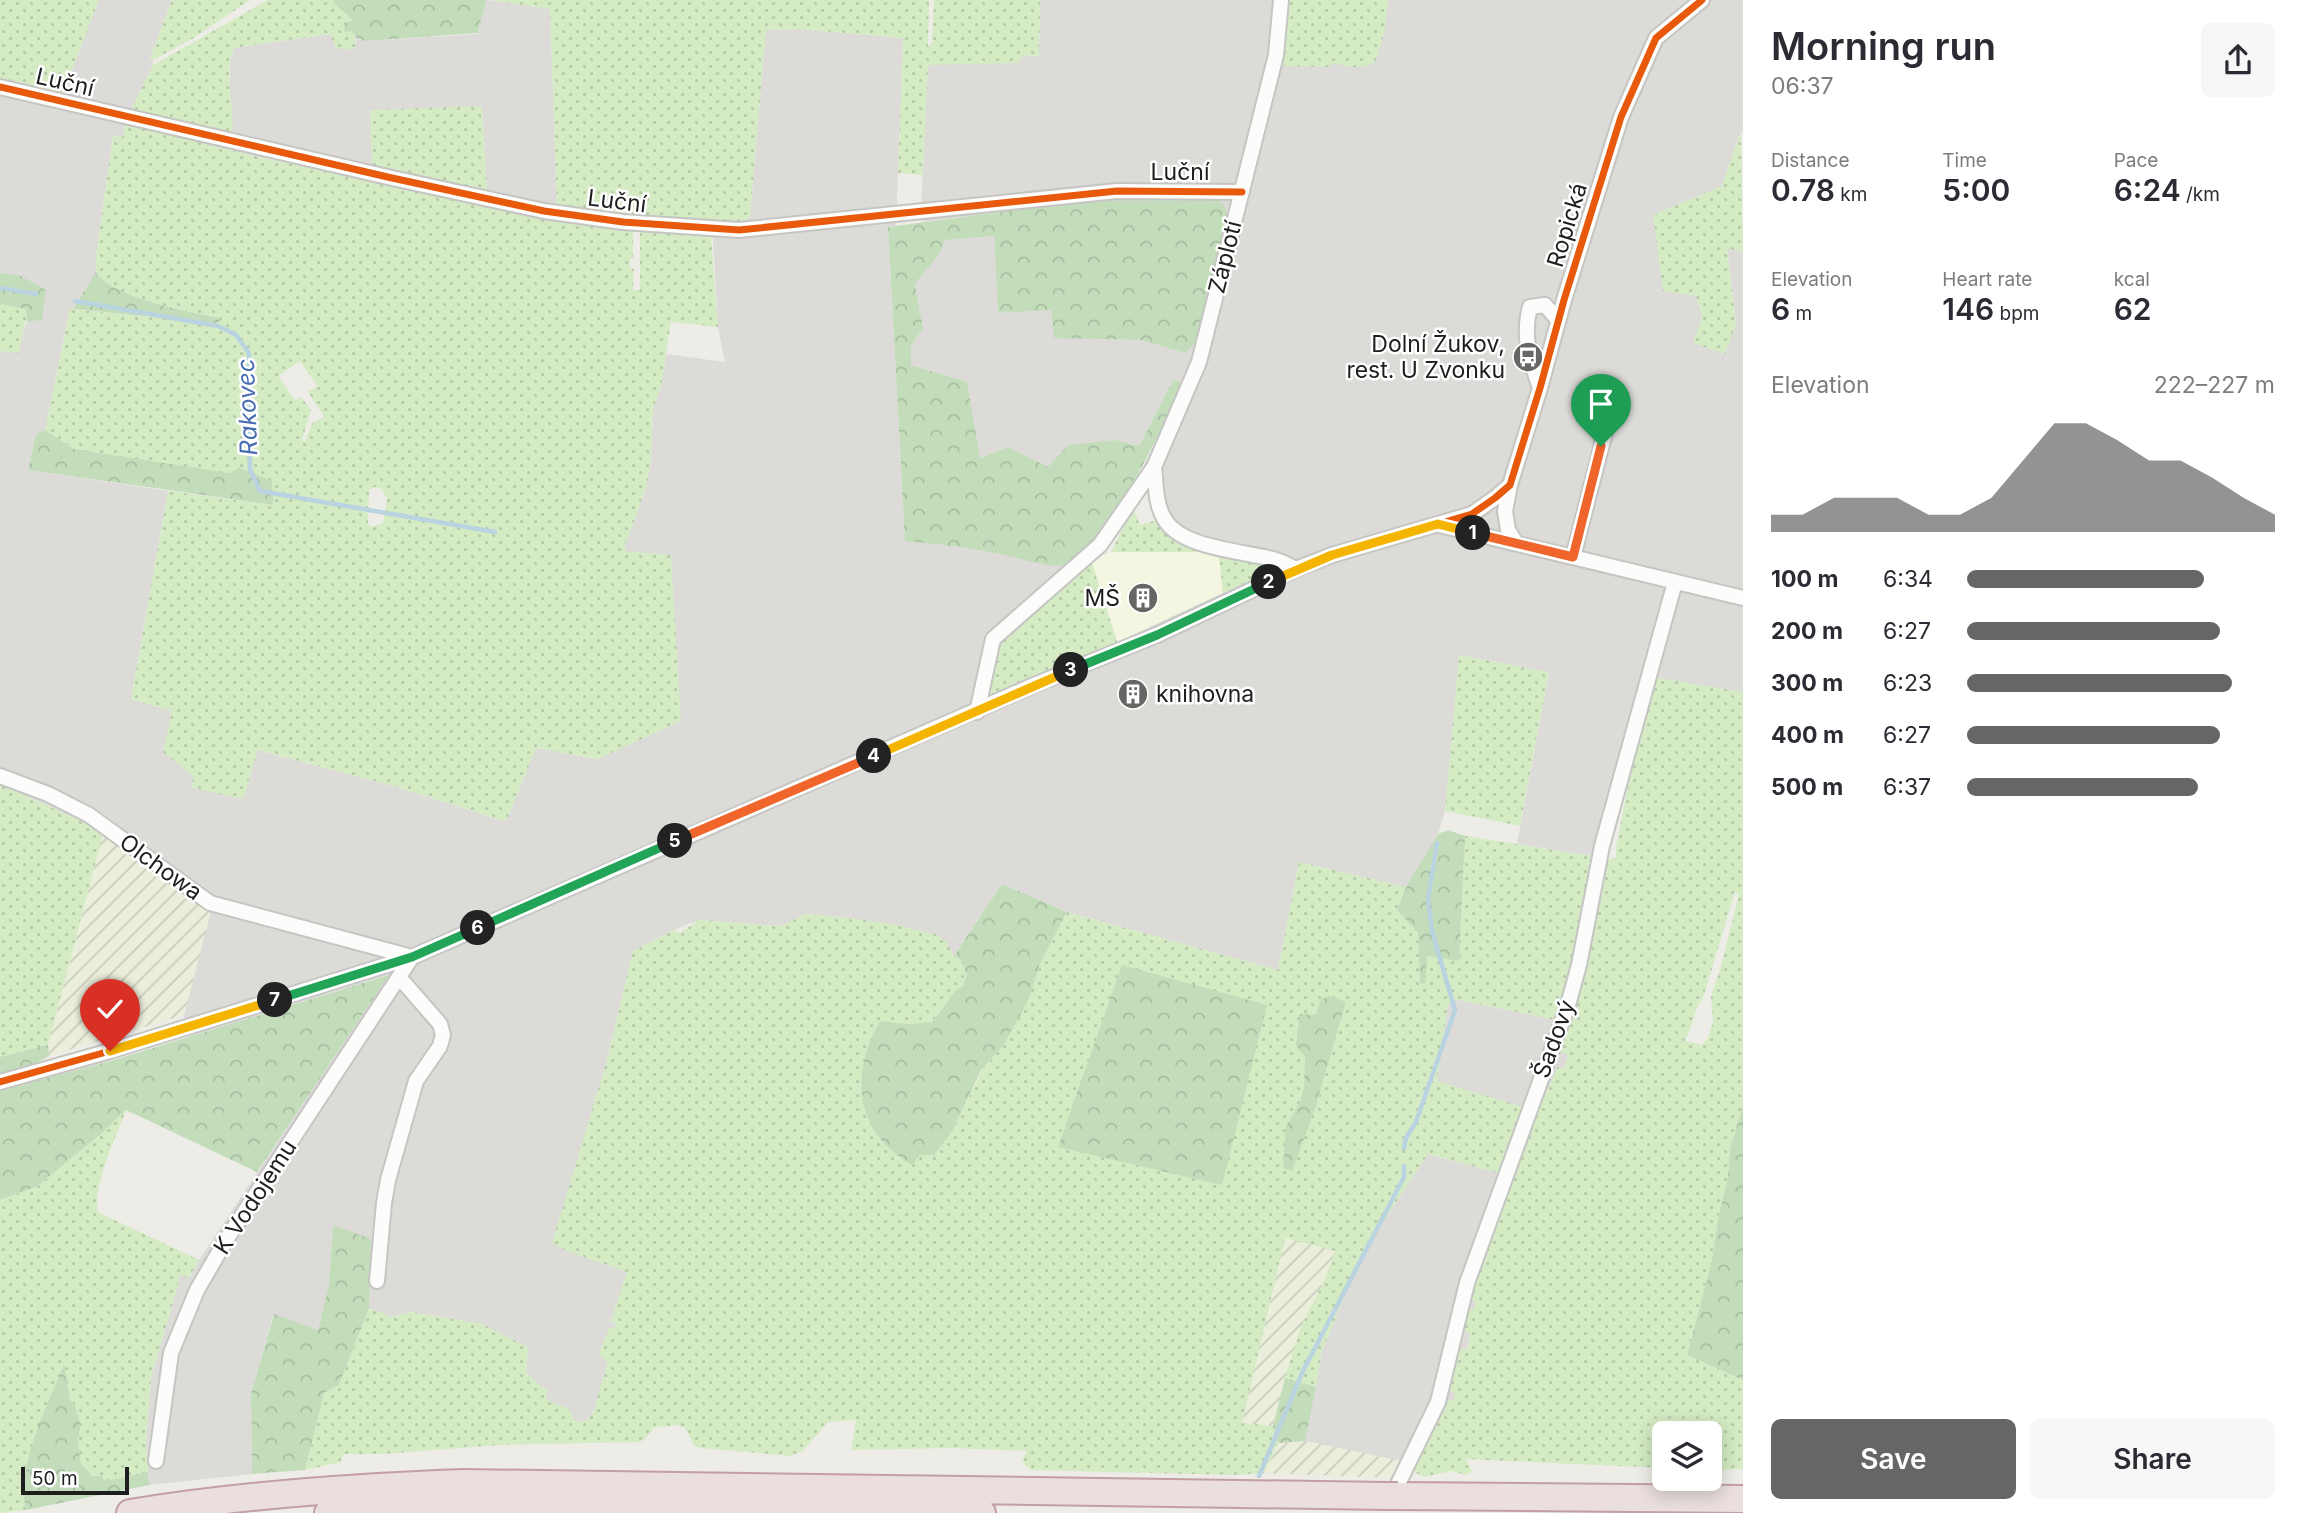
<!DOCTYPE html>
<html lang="en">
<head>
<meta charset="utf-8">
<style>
	:root { --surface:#fff; --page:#f7f7f7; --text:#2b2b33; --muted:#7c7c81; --accent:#666664 }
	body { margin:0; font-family:Inter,sans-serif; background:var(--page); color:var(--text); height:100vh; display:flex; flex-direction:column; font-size:26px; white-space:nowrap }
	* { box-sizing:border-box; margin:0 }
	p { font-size:23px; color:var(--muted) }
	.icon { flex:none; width:38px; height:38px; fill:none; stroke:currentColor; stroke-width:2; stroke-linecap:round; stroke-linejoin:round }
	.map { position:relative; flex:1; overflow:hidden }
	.details { display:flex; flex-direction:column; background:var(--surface); width:560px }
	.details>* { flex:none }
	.controls { position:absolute; left:1652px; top:1421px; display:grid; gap:14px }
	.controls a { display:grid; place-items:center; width:70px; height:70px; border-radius:10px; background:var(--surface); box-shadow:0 4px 18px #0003; font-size:35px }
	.scale { position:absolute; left:21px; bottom:18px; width:108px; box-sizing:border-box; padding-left:7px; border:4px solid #1e1e1e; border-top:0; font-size:19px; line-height:24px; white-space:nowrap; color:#1e1e1e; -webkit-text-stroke:5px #fff; paint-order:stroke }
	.pin { position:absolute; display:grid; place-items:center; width:60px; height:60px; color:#fff; margin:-72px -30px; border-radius:50% 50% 50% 0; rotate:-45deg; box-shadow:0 0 7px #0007 }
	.pin .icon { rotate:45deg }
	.km { position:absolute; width:35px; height:35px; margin:-18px; border-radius:50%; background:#222; color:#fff; font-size:19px; line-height:35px; text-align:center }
	.round { display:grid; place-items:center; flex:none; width:74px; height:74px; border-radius:10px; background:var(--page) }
	.summary { display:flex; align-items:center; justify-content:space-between; height:119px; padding:0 28px }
	h1 { font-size:38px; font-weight:600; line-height:52px }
	.metrics { display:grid; grid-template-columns:repeat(3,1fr); gap:10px; height:119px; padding:7px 28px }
	.metrics div { display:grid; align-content:center }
	.metrics b { font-size:30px; font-weight:600 }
	.metrics small { font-size:19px; font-weight:400 }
	.metrics p { font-size:19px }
	.chart { height:196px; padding:14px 28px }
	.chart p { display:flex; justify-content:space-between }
	.chart svg { width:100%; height:126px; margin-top:7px; fill:var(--accent); opacity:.7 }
	.primary-button { display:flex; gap:14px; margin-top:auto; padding:14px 28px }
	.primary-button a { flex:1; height:80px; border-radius:10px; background:var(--accent); color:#fff; font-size:28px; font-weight:600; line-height:80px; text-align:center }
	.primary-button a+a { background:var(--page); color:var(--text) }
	ul { padding:0 28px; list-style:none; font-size:23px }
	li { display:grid; grid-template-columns:112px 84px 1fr; align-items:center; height:52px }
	li i { height:18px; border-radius:9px; background:var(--accent) }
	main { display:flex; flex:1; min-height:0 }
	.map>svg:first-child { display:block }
	.residential { fill:#dcdbd8 }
	.education { fill:#f4f6e2 }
	.farmland { fill:url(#farmland-furrows) }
	.grass { fill:url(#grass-dots); fill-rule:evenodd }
	.forest { fill:url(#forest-crowns) }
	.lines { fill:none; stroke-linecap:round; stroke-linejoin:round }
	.stream { stroke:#b9d3e1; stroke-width:4.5 }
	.street-casing { stroke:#c5c5c3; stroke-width:18 }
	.highway-casing { stroke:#c39ea3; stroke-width:30 }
	.street { stroke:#fcfcfb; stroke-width:14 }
	.highway { stroke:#eadede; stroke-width:26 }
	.highway-bridge-casing { stroke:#c39ea3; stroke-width:30; stroke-linecap:butt }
	.highway-bridge { stroke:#eadede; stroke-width:26 }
	.cycleway-casing { stroke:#fff; stroke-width:11 }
	.cycleway { stroke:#e8590c; stroke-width:7 }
	.split-1-casing { stroke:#fff; stroke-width:14 }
	.split-2-casing { stroke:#fff; stroke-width:14 }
	.split-3-casing { stroke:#fff; stroke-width:14 }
	.split-4-casing { stroke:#fff; stroke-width:14 }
	.split-5-casing { stroke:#fff; stroke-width:14 }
	.split-6-casing { stroke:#fff; stroke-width:14 }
	.split-7-casing { stroke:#fff; stroke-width:14 }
	.split-8-casing { stroke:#fff; stroke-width:14 }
	.split-1 { stroke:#f0652b; stroke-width:9 }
	.split-2 { stroke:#f5b400; stroke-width:9 }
	.split-3 { stroke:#22a559; stroke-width:9 }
	.split-4 { stroke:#f5b400; stroke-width:9 }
	.split-5 { stroke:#f0652b; stroke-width:9 }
	.split-6 { stroke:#22a559; stroke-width:9 }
	.split-7 { stroke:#22a559; stroke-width:9 }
	.split-8 { stroke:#f5b400; stroke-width:9 }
	.labels { text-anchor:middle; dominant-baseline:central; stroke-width:5; stroke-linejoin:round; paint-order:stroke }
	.street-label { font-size:23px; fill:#1e1e1e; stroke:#fff }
	.poi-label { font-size:23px; fill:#1e1e1e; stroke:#fff; text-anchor:end }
	.water-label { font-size:24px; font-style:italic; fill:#486db1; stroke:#fff }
</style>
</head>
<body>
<main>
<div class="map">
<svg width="1743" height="1513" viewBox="0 0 1743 1513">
	<defs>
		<pattern id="farmland-furrows" width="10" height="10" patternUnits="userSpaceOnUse" patternTransform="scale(1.75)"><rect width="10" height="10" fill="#eaeeda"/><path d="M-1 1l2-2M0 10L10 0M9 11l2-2" fill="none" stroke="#c8ccbb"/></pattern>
		<pattern id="grass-dots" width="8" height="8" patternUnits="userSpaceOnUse" patternTransform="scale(1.75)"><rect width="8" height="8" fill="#d4ebc4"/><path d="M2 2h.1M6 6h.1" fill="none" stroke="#b6c9a8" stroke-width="1.8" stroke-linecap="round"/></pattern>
		<pattern id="forest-crowns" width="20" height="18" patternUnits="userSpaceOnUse" patternTransform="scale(1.75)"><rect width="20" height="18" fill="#c3ddbb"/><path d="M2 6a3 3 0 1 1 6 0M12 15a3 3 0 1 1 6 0" fill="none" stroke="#a7bda0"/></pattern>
	</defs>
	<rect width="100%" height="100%" fill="#edece7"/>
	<!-- residential -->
	<path class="residential" d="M99 0H172L150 58 153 60V65L125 124 123 137 113 136 96 256V272L73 309 69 312 45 430 36 434 28 470 168 491 131 699 172 711 257 750 397 787 504 821 508 817 536 748 598 759 625 546 646 488 651 462 653 409 661 387 666 354 725 362 718 327 712 222 750 216 766 30 797 29 903 38 896 226 888 227 905 540 1075 561 1083 571 1005 636 992 696 1117 642 1275 568 1264 563 1219 556 1184 544 1164 531 1157 520 1146 489 1134 482 1148 458 1183 384 1173 380 1139 446 1115 440 1048 468 1008 447 979 458 967 382 911 365V346L923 328 915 284 940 253 945 240 994 236 998 313 1051 309 1102 339 1141 340 1185 353 1084 201 924 222 921 207 928 65 1022 55 1039 56 1040 0H1743V131H1741L1722 186 1696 296 1702 316 1724 354 1736 323 1727 247 1743 252V692L1654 678 1638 734 1632 767 1593 856 1517 844 1549 672 1460 655 1445 811 1438 834 1419 869 1406 887 1299 862 1278 970 1067 912 1002 884 954 956 947 943 850 918 806 914 780 926 699 920 674 930 633 951 607 1060 567 1251 627 1272 611 1321 616 1324 608 1361 596 1406 589 1418 584 1422 574 1421 569 1409 545 1399 548 1390 538 1384 526 1371 528 1353 482 1324 410 1312 392 1317 369 1308 371 1240 333 1226 329 1284 318 1330 273 1315 251 1394 252 1474 149 1485 146 1444 151 1378 179 1282 178 1274 189 1278 199 1260 388 975 188 1037 184 1015 210 911 103 834 79 820 0 784V351L19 353 20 341 27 322 42 320 19 275 0 273V78L63 93Z
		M487 0 550 8 557 207 487 192 482 106 372 168 229 135 230 60 234 48 331 34 356 44 355 37 365 41 476 34Z
		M1454 999 1556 1020 1568 1055 1564 1068 1541 1098 1474 1310 1461 1330 1471 1332 1454 1401 1444 1402 1408 1480 1394 1478 1401 1461 1305 1441 1321 1354 1361 1255 1428 1154 1499 1173 1523 1108 1437 1081 1448 1006Z"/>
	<!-- education -->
	<path class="education" d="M1111 552H1205L1219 556 1223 593 1117 642 1092 563Z"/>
	<!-- farmland -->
	<path class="farmland" d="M103 834 211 911 184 1015 49 1056 48 1045Z
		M1285 1237 1335 1251 1325 1279 1301 1327 1273 1426 1242 1423Z
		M1305 1441 1401 1461 1394 1478 1264 1473 1278 1443Z"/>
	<!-- grass -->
	<path class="grass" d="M0 0H99L63 93 0 78Z
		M172 0H250L192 39 153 60 150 58Z
		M268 0H333C336 10 348 12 352 22L344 23 353 31 356 47 347 50 336 48 330 34 234 48 230 60 229 74 233 125 229 135 131 110 153 65Z
		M489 0H929L928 46H930L932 40 934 0H1040L1039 56 1022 55 1019 63 928 65 923 175 898 173 903 38 797 29 766 30 750 216 743 223C681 222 618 215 557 207L550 9Z
		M1286 0H1388L1385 29 1376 61C1366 70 1347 68 1335 63L1327 67 1280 66Z
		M482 106 487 192 372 168 370 110Z
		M125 124 267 159 633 229V258L630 259V268L634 269 633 290H640V229L711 236 718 327 671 322 661 387 653 409 651 462 646 488 625 546V551L671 555 681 721 598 759 536 748 508 817 504 821 397 787 258 750 243 799 192 788 193 776 163 752 172 711 131 699 168 491 272 505V481L74 449 45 430 70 309 216 323 220 318C194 313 114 297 99 277 95 271 96 263 96 256L113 136 123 137ZM300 361 317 386 308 392 324 417 312 423 305 442 302 440 311 410 301 397 295 400 278 376ZM374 487 382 489 387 499 383 523 371 527 368 523 369 491Z
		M1741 131 1743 252 1727 248 1736 324 1725 354 1693 343 1702 316 1696 296 1663 291 1653 215 1722 186Z
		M0 304 27 309C27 325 20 337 19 353L0 351Z
		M1133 508 1140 525 1157 520C1170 538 1185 545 1205 552H1111Z
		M1219 556 1264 563 1276 569 1223 593Z
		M1092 563 1117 642 1036 675 992 696 988 694 998 644Z
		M1459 655 1549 672 1520 826 1445 811Z
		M1654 677 1743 692V1105L1730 1149 1728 1177 1719 1214 1711 1265 1687 1355 1743 1380V1469L1710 1470V1433H1664V1468L1466 1459 1472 1472 1466 1475 1451 1471 1424 1477 1412 1471 1444 1402 1454 1400 1455 1393 1446 1388 1456 1349 1467 1350 1470 1333 1460 1330 1465 1308 1474 1310 1476 1302 1468 1298 1541 1098 1549 1088 1557 1067 1564 1068 1568 1055 1558 1051 1585 973 1606 860 1616 858V847L1634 756ZM1735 892 1739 895 1720 970 1711 996 1713 1022 1708 1038 1702 1045 1685 1041C1693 1027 1693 1011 1703 998Z
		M0 784 79 820 103 834 48 1045 0 1057Z
		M1465 836 1593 856 1575 964 1556 1020 1454 999 1448 1006 1437 1081 1523 1107 1499 1173 1428 1154 1361 1255 1321 1354 1316 1387 1285 1378 1301 1327 1325 1279 1335 1251 1285 1238 1242 1423 1273 1426 1278 1443 1264 1473 1236 1475 1030 1470 1022 1461 1027 1451 953 1448 851 1450 856 1420 828 1422 803 1451 791 1456 701 1448 694 1446 685 1428 676 1425 654 1428 644 1440 639 1442 499 1445 382 1454H343L341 1462 305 1470 324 1393 339 1385 369 1308 392 1317 410 1312 482 1324 528 1347 526 1371 538 1384 548 1390 545 1399 569 1409 574 1421 584 1422 593 1413 608 1361 601 1357 599 1353 609 1328H614L616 1324 611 1321 627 1272 567 1251 552 1243 607 1060 633 951 674 930 680 933 699 920 780 926 806 914 850 918 897 925 938 935 947 943 954 956 960 959 967 975 963 986C949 993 943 1011 932 1022L908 1024 880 1021C863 1059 852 1086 873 1125 876 1131 879 1140 884 1144 889 1149 895 1153 900 1159L920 1155 953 1130 981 1072 1003 1046 1028 1001 1040 964 1067 912 1278 970 1299 862 1406 887 1397 910 1418 933 1420 983H1425L1426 956 1459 960ZM1321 1000 1346 1002 1315 1109 1286 1126 1299 1104 1304 1088 1305 1057 1315 1015Z
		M126 1110C116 1138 93 1183 98 1212L199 1260 189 1278 178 1275 179 1282 151 1378 146 1444 148 1472 106 1481 101 1476H90L88 1470 81 1464 78 1440 81 1425 75 1407 70 1400 64 1367C48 1406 15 1469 26 1510L0 1513V1200L38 1186 102 1133Z"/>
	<!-- forest -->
	<path class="forest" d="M333 0H487L477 33 365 41 355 37 353 31 345 32 344 23 352 21C347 12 336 9 333 0Z
		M1218 200 1225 206 1228 221 1196 342 1185 353 1141 340 1054 338 1051 310 998 313 994 236 945 240 940 253 915 284 923 328 911 346V365L967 382 980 458 1008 447 1048 467 1068 445 1115 440 1139 446 1173 380 1183 383C1166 420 1101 563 1059 566 1045 567 1012 556 996 553 966 547 936 544 905 541L888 227 1084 201Z
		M96 272C112 298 190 312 220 318V321L216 323 73 309Z
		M0 273 19 275 46 290 42 320 27 322 26 309 0 304Z
		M45 430 74 449 229 473H234L238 467 272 481 273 505 28 470 36 434Z
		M1448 830 1465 836 1459 961 1427 956 1425 984 1420 983 1418 933 1397 910 1406 887 1438 834Z
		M1002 884 1067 912 1040 964 1028 1001 1003 1046 980 1072 953 1130 934 1155H920L912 1165C855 1133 849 1075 880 1021L908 1024 932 1022C943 1011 949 993 963 986L967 975 960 959 954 956Z
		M1122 965 1267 1005 1222 1185 1058 1147Z
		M389 975 257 1172 126 1110 102 1133 38 1186 0 1200V1091L114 1060Z
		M1329 996 1346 1002 1315 1109 1292 1171 1283 1168 1286 1126 1299 1104 1304 1088 1305 1057 1296 1045 1300 1014 1315 1015 1321 1000Z
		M48 1045 49 1056 33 1065 0 1075V1057Z
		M1743 1105V1380L1687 1355 1711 1265 1719 1214 1728 1177 1730 1149Z
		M333 1225 371 1239 369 1308 339 1385 324 1393 305 1470 252 1474 251 1394 274 1314 318 1330 329 1284Z
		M64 1365 70 1400 75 1407 81 1425 78 1440 81 1464 88 1470 91 1476H101L106 1481 148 1472 149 1485 26 1510C15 1468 48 1404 64 1365Z
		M1285 1378 1316 1387 1305 1441 1278 1443 1273 1426Z"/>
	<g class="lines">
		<!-- stream -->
		<path class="stream" d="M0 288 36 294
			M75 301 218 326 236 335 249 353 250 469 260 491 495 532
			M1404 1148 1406 1138 1416 1122 1455 1010 1432 931 1428 899 1437 843
			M1259 1476 1302 1373 1404 1177V1166"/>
		<!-- street casing -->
		<g class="street-casing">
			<path id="street" d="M0 87 392 178 544 211 623 222 739 230 1117 191 1242 192
				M1540 388C1530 360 1522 336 1530 307L1545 305 1558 320
				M1154 467C1156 484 1155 504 1165 520 1183 549 1245 551 1276 560 1283 562 1290 566 1296 569
				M1439 525 1743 598
				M1516 543 1508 530 1505 511 1510 485 1540 388 1564 300 1621 117 1656 38 1702 0
				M1573 557 1610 413
				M977 712 993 639 1100 545 1154 467 1199 362 1276 55 1281 0
				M0 776 48 794 89 815 210 903 412 957 226 1240 197 1290 171 1353 156 1461
				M0 1082 110 1051 412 957 1034 685 1157 635 1296 569 1332 555 1472 514 1495 498 1510 485
				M377 1281 384 1203 388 1180 416 1081 440 1046 443 1035 440 1024 399 977
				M1398 1484 1438 1402 1467 1283 1568 1005 1579 965 1602 846 1675 582"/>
		</g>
		<!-- highway casing -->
		<g class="highway-casing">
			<path id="highway" d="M1398 1496 1743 1499
				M130 1513C241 1495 352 1487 464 1483L1387 1496
				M328 1513 464 1507 982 1513"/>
		</g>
		<!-- street -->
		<use href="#street" class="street"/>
		<!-- highway -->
		<use href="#highway" class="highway"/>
		<!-- highway-bridge casing -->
		<g class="highway-bridge-casing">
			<path id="highway-bridge" d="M1387 1496H1398"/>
		</g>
		<!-- highway-bridge -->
		<use href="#highway-bridge" class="highway-bridge"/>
		<!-- cycleway casing -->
		<g class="cycleway-casing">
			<path id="cycleway" d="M0 87 392 178 544 211 623 222 739 230 1117 191 1242 192
				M0 1082 110 1051 412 957 1034 685 1157 635 1296 569 1332 555 1472 514 1495 498 1510 485 1540 388 1564 300 1621 117 1656 38 1702 0"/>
		</g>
		<!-- cycleway -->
		<use href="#cycleway" class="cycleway"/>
	</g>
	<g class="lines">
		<!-- split-1 casing -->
		<g class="split-1-casing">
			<path id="split-1" d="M1473 533 1573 557 1601 446"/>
		</g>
		<!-- split-2 casing -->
		<g class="split-2-casing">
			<path id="split-2" d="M1269 582 1332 555 1438 524 1473 533"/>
		</g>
		<!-- split-3 casing -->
		<g class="split-3-casing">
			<path id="split-3" d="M1071 670 1157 635 1269 582"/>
		</g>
		<!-- split-4 casing -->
		<g class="split-4-casing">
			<path id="split-4" d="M874 756 1071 670"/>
		</g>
		<!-- split-5 casing -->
		<g class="split-5-casing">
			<path id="split-5" d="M675 841 874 756"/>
		</g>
		<!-- split-6 casing -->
		<g class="split-6-casing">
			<path id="split-6" d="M478 928 675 841"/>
		</g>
		<!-- split-7 casing -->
		<g class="split-7-casing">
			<path id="split-7" d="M275 1000 412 957 478 928"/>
		</g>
		<!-- split-8 casing -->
		<g class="split-8-casing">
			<path id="split-8" d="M110 1051 275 1000"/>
		</g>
		<!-- split-1 -->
		<use href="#split-1" class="split-1"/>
		<!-- split-2 -->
		<use href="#split-2" class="split-2"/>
		<!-- split-3 -->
		<use href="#split-3" class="split-3"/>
		<!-- split-4 -->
		<use href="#split-4" class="split-4"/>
		<!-- split-5 -->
		<use href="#split-5" class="split-5"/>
		<!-- split-6 -->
		<use href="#split-6" class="split-6"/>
		<!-- split-7 -->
		<use href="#split-7" class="split-7"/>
		<!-- split-8 -->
		<use href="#split-8" class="split-8"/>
	</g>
	<!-- icons -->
	<defs>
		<g id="bus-disc" transform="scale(1.575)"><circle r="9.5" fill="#666664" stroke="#fff"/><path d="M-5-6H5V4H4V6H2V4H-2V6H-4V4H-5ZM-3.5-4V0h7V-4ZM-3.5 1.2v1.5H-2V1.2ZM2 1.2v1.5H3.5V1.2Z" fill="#fff"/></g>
		<g id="building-disc" transform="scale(1.575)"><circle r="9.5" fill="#666664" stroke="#fff"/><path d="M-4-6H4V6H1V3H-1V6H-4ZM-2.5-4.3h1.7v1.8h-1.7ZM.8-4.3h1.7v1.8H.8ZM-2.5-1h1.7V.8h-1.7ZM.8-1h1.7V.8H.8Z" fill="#fff"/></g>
	</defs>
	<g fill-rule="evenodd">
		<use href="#bus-disc" x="1528" y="357"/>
		<use href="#building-disc" x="1143" y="598"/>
		<use href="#building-disc" x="1133" y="694"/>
	</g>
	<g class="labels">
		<!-- street labels -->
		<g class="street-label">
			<text transform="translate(65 82) rotate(13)">Luční</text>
			<text x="1180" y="172">Luční</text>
			<text transform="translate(617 201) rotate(7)">Luční</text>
			<text transform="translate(1567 225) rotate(-73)">Ropická</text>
			<text transform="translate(1225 257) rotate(-76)">Záplotí</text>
			<text transform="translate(161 867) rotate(36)">Olchowa</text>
			<text transform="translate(1554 1039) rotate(-70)">Šadový</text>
			<text transform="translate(255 1197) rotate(-57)">K Vodojemu</text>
		</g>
		<!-- poi labels -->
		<g class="poi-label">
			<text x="1505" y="344">Dolní Žukov,<tspan x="1505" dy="26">rest. U Zvonku</tspan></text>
			<text x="1120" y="598">MŠ</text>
			<text x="1156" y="694" text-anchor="start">knihovna</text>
		</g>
		<!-- water labels -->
		<g class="water-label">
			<text transform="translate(247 407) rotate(-92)">Rakovec</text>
		</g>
	</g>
</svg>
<div class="controls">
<a><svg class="icon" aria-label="layers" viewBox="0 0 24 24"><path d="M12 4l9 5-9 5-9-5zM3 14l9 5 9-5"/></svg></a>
</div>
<div class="scale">50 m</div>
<div class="pin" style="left:1601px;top:446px;background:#1e9e55"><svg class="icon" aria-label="arrive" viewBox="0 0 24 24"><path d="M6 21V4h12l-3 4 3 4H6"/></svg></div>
<div class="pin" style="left:110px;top:1051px;background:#d93025"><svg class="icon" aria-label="check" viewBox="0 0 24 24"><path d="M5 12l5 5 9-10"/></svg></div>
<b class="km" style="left:1473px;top:533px">1</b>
<b class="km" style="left:1269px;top:582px">2</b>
<b class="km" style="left:1071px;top:670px">3</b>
<b class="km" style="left:874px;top:756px">4</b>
<b class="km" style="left:675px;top:841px">5</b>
<b class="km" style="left:478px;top:928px">6</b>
<b class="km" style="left:275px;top:1000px">7</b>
</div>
<section class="details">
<div class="summary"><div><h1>Morning run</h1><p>06:37</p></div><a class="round"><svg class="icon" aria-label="share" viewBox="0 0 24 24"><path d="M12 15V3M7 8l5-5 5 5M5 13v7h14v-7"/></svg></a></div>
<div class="metrics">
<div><p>Distance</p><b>0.78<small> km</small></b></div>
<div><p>Time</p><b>5:00</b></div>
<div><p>Pace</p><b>6:24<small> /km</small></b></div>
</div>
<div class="metrics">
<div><p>Elevation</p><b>6<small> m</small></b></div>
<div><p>Heart rate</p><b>146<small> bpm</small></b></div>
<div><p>kcal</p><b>62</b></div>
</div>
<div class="chart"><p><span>Elevation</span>222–227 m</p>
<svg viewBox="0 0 160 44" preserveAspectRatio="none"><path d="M0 44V38L10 38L20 32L30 32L40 32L50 38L60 38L70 32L80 19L90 6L100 6L110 12L120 19L130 19L140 25L150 32L160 38V44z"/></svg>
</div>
<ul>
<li><b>100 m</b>6:34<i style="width:77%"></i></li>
<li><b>200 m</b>6:27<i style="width:82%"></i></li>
<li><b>300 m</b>6:23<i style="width:86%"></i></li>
<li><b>400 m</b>6:27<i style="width:82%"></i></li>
<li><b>500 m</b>6:37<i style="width:75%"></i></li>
</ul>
<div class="primary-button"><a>Save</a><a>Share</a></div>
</section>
</main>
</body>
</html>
